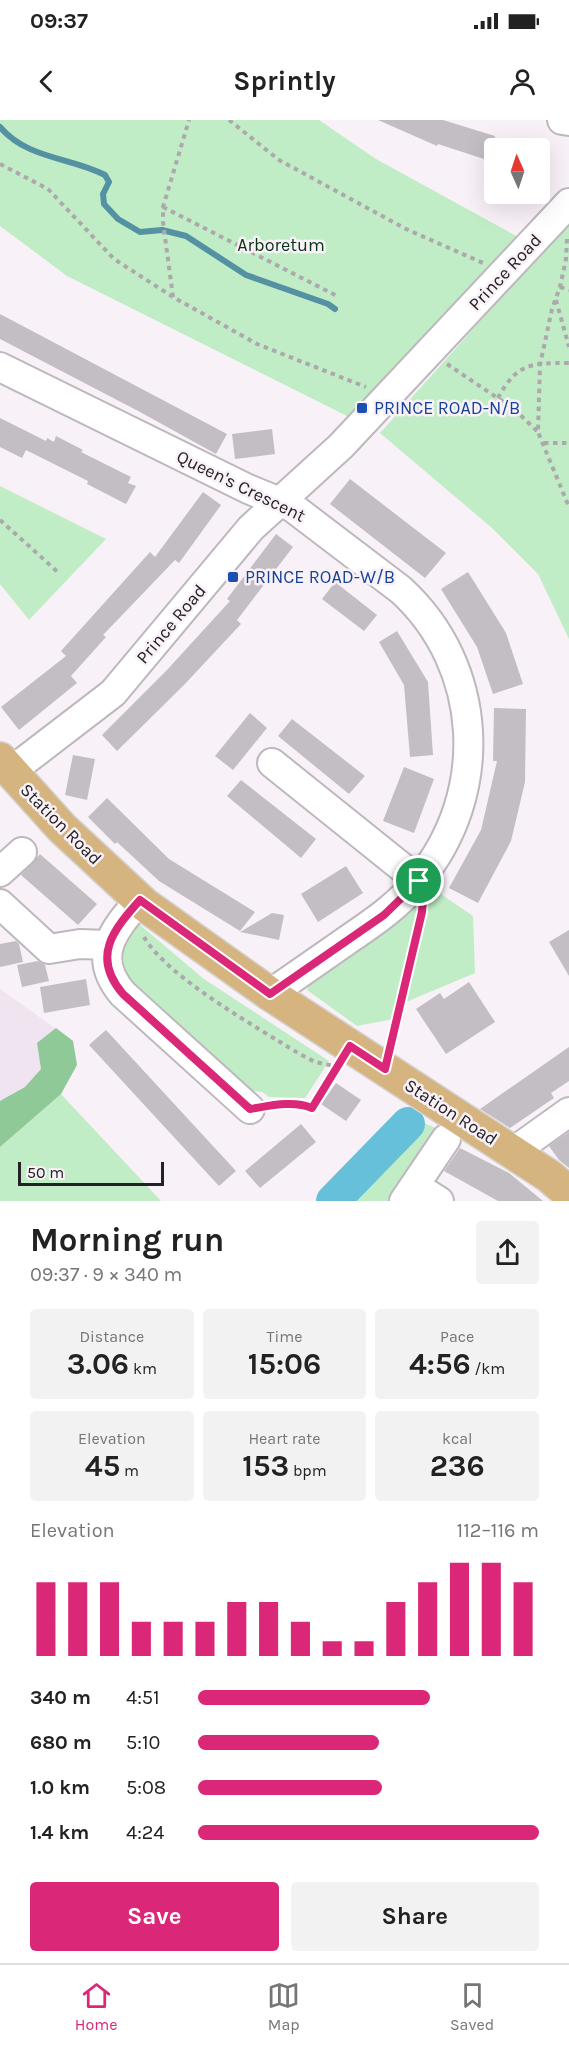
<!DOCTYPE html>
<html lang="en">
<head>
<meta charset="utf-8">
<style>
	:root { --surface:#fff; --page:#f2f2f2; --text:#222; --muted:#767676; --line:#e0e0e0; --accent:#db2777 }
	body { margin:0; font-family:Karla,sans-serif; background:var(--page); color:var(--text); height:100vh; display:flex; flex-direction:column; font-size:22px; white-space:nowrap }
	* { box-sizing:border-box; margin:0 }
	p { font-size:20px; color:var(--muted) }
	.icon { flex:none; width:33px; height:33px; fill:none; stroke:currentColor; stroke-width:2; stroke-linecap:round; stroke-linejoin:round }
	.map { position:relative; height:1081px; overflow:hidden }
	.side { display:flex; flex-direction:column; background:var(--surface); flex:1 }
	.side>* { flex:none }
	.needle { width:39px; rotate:357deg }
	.buttons { position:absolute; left:484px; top:18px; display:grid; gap:12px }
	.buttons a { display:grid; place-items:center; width:66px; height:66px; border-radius:6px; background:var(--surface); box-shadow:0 6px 24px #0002; font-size:30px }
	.scale { position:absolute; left:18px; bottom:15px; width:146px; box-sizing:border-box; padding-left:6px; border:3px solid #242224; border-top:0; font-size:16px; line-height:21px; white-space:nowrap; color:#242224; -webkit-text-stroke:4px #f8f1f8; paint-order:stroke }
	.pin { position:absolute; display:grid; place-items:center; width:51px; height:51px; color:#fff; margin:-26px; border:3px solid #fff; border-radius:50%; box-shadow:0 2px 6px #0007 }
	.round { display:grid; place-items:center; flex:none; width:63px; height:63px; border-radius:6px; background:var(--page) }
	.head { display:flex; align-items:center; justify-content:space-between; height:102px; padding:0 30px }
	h1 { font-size:33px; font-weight:700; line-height:45px }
	.metrics { display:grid; grid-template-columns:repeat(3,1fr); gap:9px; height:102px; padding:6px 30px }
	.metrics div { display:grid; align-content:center; border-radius:6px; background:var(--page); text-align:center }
	.metrics b { font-size:30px; font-weight:700 }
	.metrics small { font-size:16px; font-weight:400 }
	.metrics p { font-size:16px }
	.chart { height:168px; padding:12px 30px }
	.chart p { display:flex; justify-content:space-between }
	.chart svg { width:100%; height:108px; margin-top:6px; stroke:var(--accent); stroke-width:6 }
	.cta { display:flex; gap:12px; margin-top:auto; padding:12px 30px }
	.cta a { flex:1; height:69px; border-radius:6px; background:var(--accent); color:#fff; font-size:24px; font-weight:700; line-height:69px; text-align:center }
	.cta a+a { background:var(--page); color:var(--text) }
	ul { padding:0 30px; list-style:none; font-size:20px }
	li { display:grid; grid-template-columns:96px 72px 1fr; align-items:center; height:45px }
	li i { height:15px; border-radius:8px; background:var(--accent) }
	.status { display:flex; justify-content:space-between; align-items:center; height:42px; padding:0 30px; background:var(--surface); direction:ltr }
	.status svg { height:16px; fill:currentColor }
	header { display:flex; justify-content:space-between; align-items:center; height:78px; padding:0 30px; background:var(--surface); font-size:27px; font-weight:700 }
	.tabs { display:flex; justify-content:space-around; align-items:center; height:84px; border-top:2px solid var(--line); background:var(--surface); font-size:16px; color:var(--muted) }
	.tabs a { display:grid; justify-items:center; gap:3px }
	.tabs .on { color:var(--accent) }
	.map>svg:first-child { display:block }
	.built { fill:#f0e4f1 }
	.green { fill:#c0edc5 }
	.forest { fill:#8fc997 }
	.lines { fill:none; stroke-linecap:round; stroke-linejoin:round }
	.stream { stroke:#5391a3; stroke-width:6 }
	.river { stroke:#67c0d9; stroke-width:34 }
	.building { fill:#c3bdc4 }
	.minor-casing { stroke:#beb8be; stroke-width:32 }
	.major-casing { stroke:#d3d3d3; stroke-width:36 }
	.path { stroke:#ada8ad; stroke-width:4; stroke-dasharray:4.5 4.5; stroke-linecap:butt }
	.minor { stroke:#fff; stroke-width:28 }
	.major { stroke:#d6b480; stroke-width:33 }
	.route-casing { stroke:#fff; stroke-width:12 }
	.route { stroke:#db2777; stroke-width:8 }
	.transit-dot { fill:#1a4fb4; stroke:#f8f1f8; stroke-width:2 }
	.labels { text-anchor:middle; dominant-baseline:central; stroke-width:5; stroke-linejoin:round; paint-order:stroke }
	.park-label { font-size:18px; fill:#0a3515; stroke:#f8f1f8 }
	.street-label { font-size:18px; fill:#242224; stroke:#f8f1f8 }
	.transit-label { font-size:18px; fill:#164399; stroke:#f8f1f8; text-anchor:start }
</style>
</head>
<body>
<div class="status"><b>09:37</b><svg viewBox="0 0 49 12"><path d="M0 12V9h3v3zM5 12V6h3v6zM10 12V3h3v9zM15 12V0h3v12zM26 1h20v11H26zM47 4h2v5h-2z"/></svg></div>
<header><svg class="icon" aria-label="back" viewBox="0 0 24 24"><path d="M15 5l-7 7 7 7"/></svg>Sprintly<svg class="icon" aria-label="person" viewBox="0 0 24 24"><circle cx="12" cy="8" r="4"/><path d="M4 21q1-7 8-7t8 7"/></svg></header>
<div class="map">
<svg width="569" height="1081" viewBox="0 0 569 1081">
	<rect width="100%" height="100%" fill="#f8f1f8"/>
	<!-- built -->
	<path class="built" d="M0 869 73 921 77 945 61 974 0 1027Z"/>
	<!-- green -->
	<path class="green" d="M0 0H319L376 39 520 118 349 297 67 156 0 106Z
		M569 102V519L538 454 492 408 380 313Z
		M0 366 106 419 29 500 0 464Z
		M432 768 473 796 475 853 406 882 404 897 357 906 307 870 311 859 409 789Z
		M133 799 204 859 329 941 305 978 269 977 262 972 239 969 118 850 123 810Z
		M61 974 161 1081H0V1027Z
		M419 1000 443 1012 392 1081H342Z"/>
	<!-- forest -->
	<path class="forest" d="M56 908 73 921 77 945 61 974 0 1027V981L25 967 41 949 37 923Z"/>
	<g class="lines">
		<!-- stream -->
		<path class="stream" d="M0 7C27 39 70 37 105 55L109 62 103 74 104 84 118 99 140 112 162 110 186 116 246 155 328 184 335 189"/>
		<!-- river -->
		<path class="river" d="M333 1081 408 1004"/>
	</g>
	<!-- building -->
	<path class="building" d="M378 0H443L495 16 487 40 438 24 437 26Z
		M0 194 227 314 216 334 140 292 0 219Z
		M0 298 46 321 47 318 54 322 56 316 83 330 81 332 131 357 128 363 136 366 126 384 87 364 88 361 26 330 22 338 0 327Z
		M272 309 275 334 235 339 232 314Z
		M350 359 446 433 425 458 330 384Z
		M203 372 221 385 179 443 175 440 103 515 106 517 71 556 77 563 19 610 1 587 66 536 61 531 150 432 155 437Z
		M276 414 293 427 237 500 241 504 184 565 117 631 102 615 167 550 230 481 227 479Z
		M468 452 506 513 523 564 493 574 477 527 441 469Z
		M335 462 377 495 364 511 322 479Z
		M397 511 428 562 433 635 410 637 404 565 379 522Z
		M494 588 526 589 525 662 511 721 478 783 449 768 481 710 497 641H493Z
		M250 593 267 608 233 650 215 636Z
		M292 599 365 656 349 674 278 616Z
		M73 635 95 639 87 680 65 675Z
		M404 647 434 659 414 713 383 701Z
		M241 660 316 719 301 738 227 676Z
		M107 678 169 739 255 792 240 811 159 761 117 722 115 724 88 697Z
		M40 734 97 784 78 805 21 755Z
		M346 746 363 773 318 802 301 774Z
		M272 793 284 795 279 820 240 812Z
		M569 810V856L549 822Z
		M16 821 19 824 23 842 0 847V824Z
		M38 841 45 845 49 861 22 867 17 845Z
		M86 859 90 885 44 893 40 867Z
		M469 862 495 902 446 934 416 889 440 873 444 879Z
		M106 910 236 1051 219 1066 89 925Z
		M569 927V961L551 973 554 978 510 1008 480 989Z
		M336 963 361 980 346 1001 321 984Z
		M301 1004 316 1022 260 1068 245 1051Z
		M569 1012V1048L559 1040 549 1026Z
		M460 1028 509 1053 543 1081H498L444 1051Z"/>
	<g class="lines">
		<!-- minor casing -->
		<g class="minor-casing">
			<path id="minor" d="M562 0 569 1
				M0 247 248 369 292 387 401 470C484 546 491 674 418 761 399 785 374 802 349 819 322 838 296 856 270 874
				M272 643 419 761
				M10 652 113 573 251 408 341 326 569 83
				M0 752 22 732
				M140 780C113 810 91 837 123 874L250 989
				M0 784 49 829 80 824 108 825
				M513 1032 569 992
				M415 1066 439 1081
				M404 1081 446 1019"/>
		</g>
		<!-- major casing -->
		<g class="major-casing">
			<path id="major" d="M0 639 62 708 145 785 270 874 549 1056 569 1073"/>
		</g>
		<!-- path -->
		<path class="path" d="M229 0 279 40 406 109 483 143
			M0 44 48 69 114 139 173 177 257 224 366 267
			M163 87 339 177
			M567 119 566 139 560 167 552 189 540 245 538 312 569 387
			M560 167 569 170
			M173 177 163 102V87L189 0
			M556 180 569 227
			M447 244 514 289 537 311
			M498 278C517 243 531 243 569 243
			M544 323H569
			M0 400 60 454
			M144 817C167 857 258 908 298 933L315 942 334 946
			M390 924 421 794
			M272 985 299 984 312 988 338 948"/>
		<!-- minor -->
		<use href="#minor" class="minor"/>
		<!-- major -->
		<use href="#major" class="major"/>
	</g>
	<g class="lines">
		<!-- route casing -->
		<g class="route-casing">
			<path id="route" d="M419 761 423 779 422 792 385 949 350 926 312 988C293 980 269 986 250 989L123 874C91 837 113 810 140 780L270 874 384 795Z"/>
		</g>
		<!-- route -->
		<use href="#route" class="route"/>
	</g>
	<!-- markers -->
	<g class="transit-dot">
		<rect x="356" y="282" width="12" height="12" rx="3"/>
		<rect x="227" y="451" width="12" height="12" rx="3"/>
	</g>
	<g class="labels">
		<!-- park labels -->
		<g class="park-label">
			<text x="281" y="125">Arboretum</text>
		</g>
		<!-- street labels -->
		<g class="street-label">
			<text transform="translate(505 152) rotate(-47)">Prince Road</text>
			<text transform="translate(241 366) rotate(26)">Queen's Crescent</text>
			<text transform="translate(171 504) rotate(-50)">Prince Road</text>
			<text transform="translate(61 704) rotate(45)">Station Road</text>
			<text transform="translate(451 992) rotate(33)">Station Road</text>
		</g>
		<!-- transit labels -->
		<g class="transit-label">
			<text x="374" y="288">PRINCE ROAD-N/B</text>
			<text x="245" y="457">PRINCE ROAD-W/B</text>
		</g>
	</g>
</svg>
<div class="buttons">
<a><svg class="needle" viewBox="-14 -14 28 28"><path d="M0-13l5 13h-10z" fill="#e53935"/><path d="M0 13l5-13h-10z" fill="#767676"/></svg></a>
</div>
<div class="scale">50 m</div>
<div class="pin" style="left:419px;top:761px;background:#1e9e55"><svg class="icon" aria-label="arrive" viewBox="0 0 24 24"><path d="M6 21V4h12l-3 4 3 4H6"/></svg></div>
</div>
<section class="side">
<div class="head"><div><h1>Morning run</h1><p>09:37 · 9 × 340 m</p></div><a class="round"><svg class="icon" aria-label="share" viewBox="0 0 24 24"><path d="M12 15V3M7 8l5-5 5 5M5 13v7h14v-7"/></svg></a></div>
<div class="metrics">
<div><p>Distance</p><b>3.06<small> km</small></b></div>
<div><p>Time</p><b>15:06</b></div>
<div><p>Pace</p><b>4:56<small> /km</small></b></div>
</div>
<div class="metrics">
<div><p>Elevation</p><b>45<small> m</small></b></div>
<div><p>Heart rate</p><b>153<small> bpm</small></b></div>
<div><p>kcal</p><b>236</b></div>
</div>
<div class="chart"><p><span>Elevation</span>112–116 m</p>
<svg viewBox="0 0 160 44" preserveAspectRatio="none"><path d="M5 44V14M15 44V14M25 44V14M35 44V30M45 44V30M55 44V30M65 44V22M75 44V22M85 44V30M95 44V38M105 44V38M115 44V22M125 44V14M135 44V6M145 44V6M155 44V14"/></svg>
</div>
<ul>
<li><b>340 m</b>4:51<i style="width:68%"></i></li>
<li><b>680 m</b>5:10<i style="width:53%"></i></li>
<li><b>1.0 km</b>5:08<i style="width:54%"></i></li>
<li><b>1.4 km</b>4:24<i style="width:100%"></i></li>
</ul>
<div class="cta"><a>Save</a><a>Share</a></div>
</section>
<nav class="tabs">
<a class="on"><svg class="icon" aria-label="home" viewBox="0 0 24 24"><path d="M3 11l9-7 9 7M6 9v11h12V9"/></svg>Home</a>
<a><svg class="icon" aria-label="map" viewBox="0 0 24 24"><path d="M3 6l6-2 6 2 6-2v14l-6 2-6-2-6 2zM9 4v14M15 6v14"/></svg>Map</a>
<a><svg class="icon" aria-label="saved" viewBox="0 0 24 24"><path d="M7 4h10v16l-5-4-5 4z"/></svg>Saved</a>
</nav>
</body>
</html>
